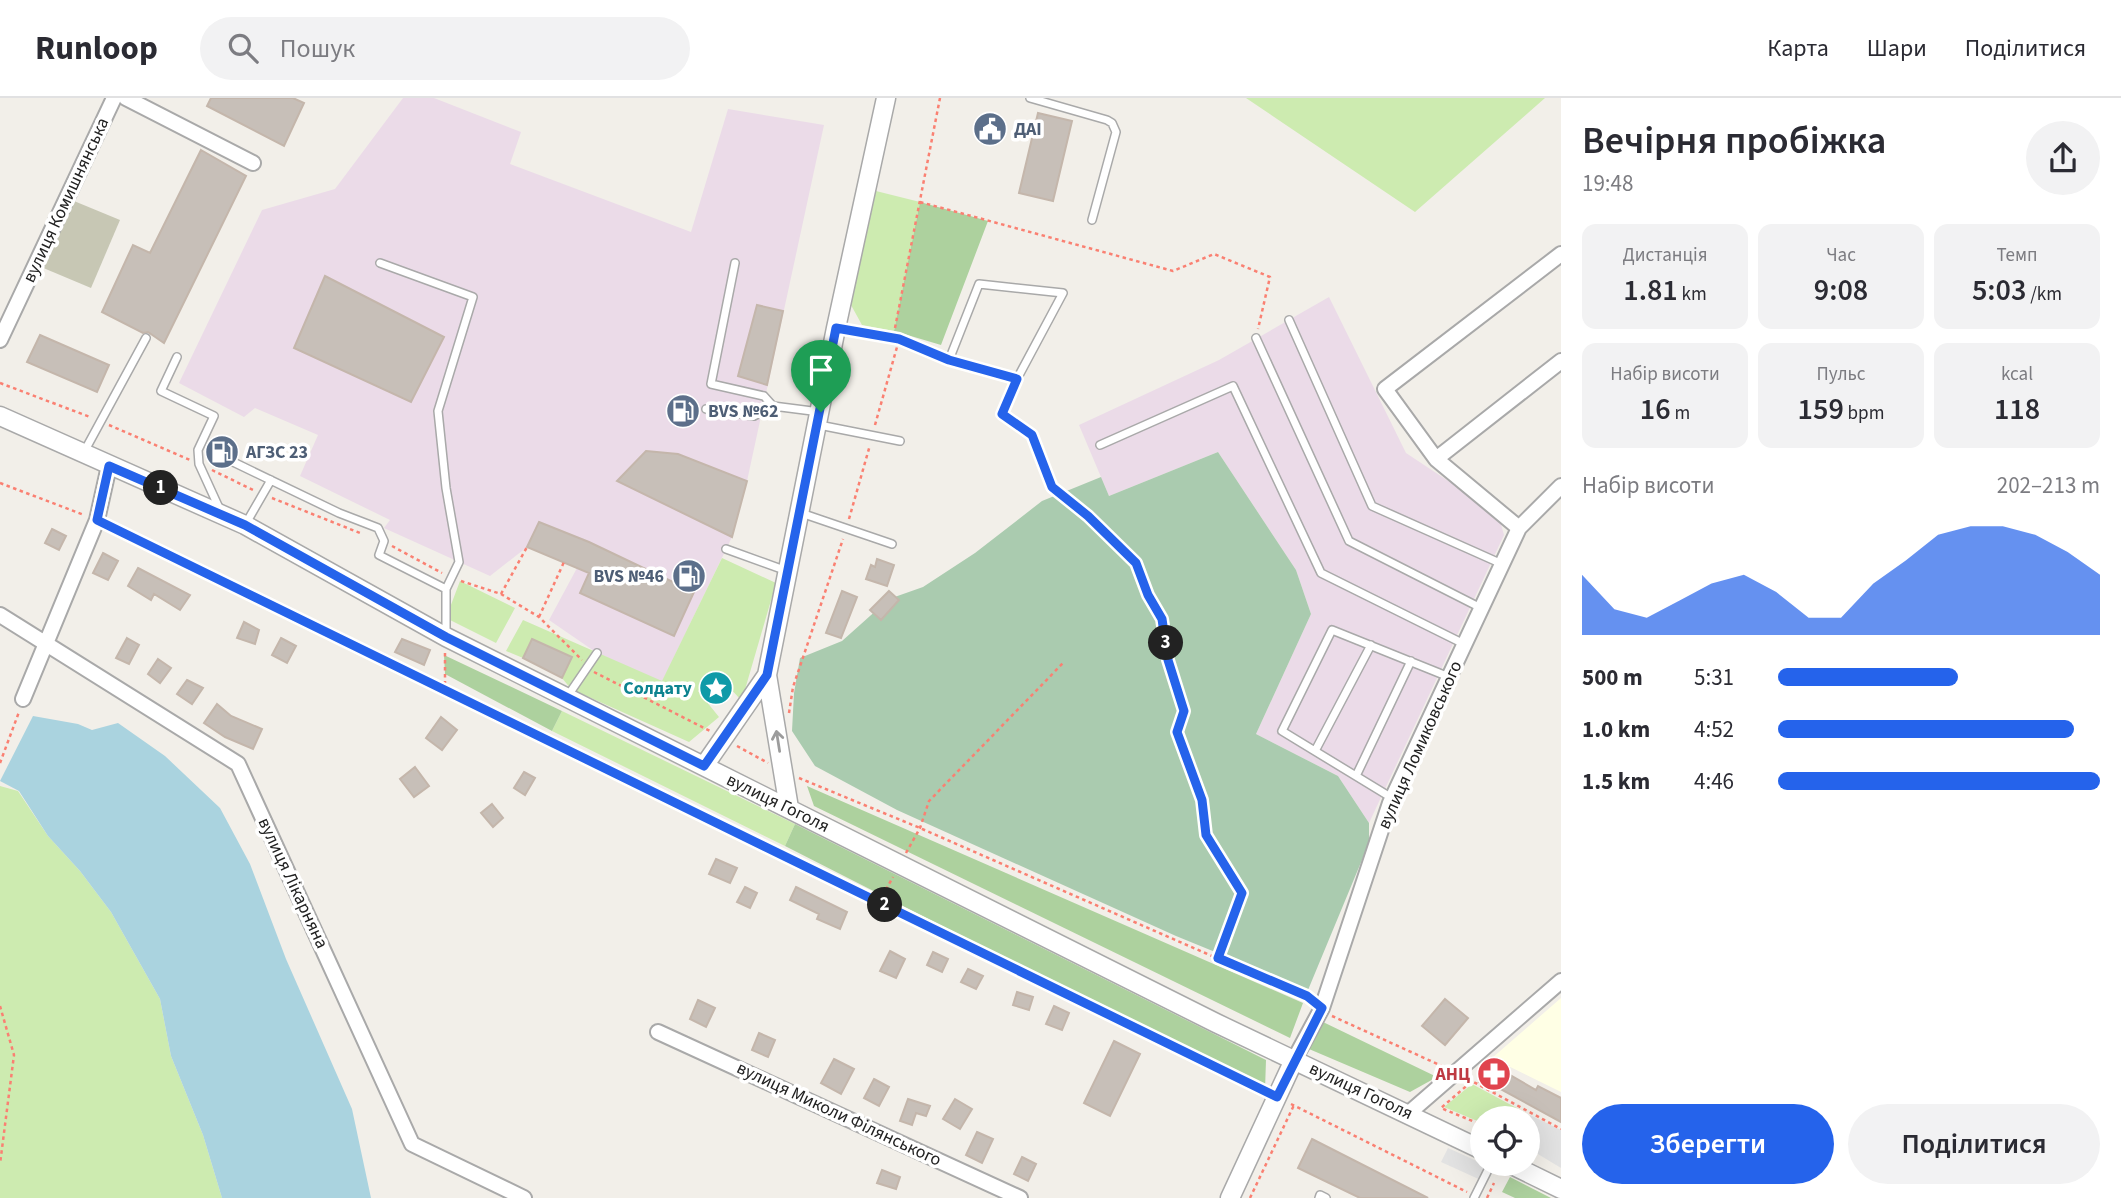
<!DOCTYPE html>
<html lang="uk">
<head>
<meta charset="utf-8">
<style>
	:root { --surface:#fff; --page:#f2f2f3; --text:#2b2b33; --muted:#7c7c81; --line:#e1e1e2; --accent:#2563eb }
	body { margin:0; font-family:"Source Sans 3",sans-serif; background:var(--page); color:var(--text); height:100vh; display:flex; flex-direction:column; font-size:26px; white-space:nowrap }
	* { box-sizing:border-box; margin:0 }
	p { font-size:23px; color:var(--muted) }
	.icon { flex:none; width:38px; height:38px; fill:none; stroke:currentColor; stroke-width:2; stroke-linecap:round; stroke-linejoin:round }
	.map { position:relative; flex:1; overflow:hidden }
	.sheet { display:flex; flex-direction:column; background:var(--surface); width:560px }
	.sheet>* { flex:none }
	.controls { position:absolute; left:1470px; top:1008px; display:grid; gap:14px }
	.controls a { display:grid; place-items:center; width:70px; height:70px; border-radius:50%; background:var(--surface); box-shadow:0 7px 28px #0002; font-size:35px }
	.pin { position:absolute; display:grid; place-items:center; width:60px; height:60px; color:#fff; margin:-72px -30px; border-radius:50% 50% 50% 0; rotate:-45deg; box-shadow:0 0 7px #0007 }
	.pin .icon { rotate:45deg }
	.km { position:absolute; width:35px; height:35px; margin:-18px; border-radius:50%; background:#222; color:#fff; font-size:19px; line-height:35px; text-align:center }
	.round { display:grid; place-items:center; flex:none; width:74px; height:74px; border-radius:37px; background:var(--page) }
	.head { display:flex; align-items:center; justify-content:space-between; height:119px; padding:0 21px }
	h1 { font-size:38px; font-weight:600; line-height:52px }
	.metrics { display:grid; grid-template-columns:repeat(3,1fr); gap:10px; height:119px; padding:7px 21px }
	.metrics div { display:grid; align-content:center; border-radius:14px; background:var(--page); text-align:center }
	.metrics b { font-size:30px; font-weight:600 }
	.metrics small { font-size:19px; font-weight:400 }
	.metrics p { font-size:19px }
	.chart { height:196px; padding:14px 21px }
	.chart p { display:flex; justify-content:space-between }
	.chart svg { width:100%; height:126px; margin-top:7px; fill:var(--accent); opacity:.7 }
	.primary-button { display:flex; gap:14px; margin-top:auto; padding:14px 21px }
	.primary-button a { flex:1; height:80px; border-radius:42px; background:var(--accent); color:#fff; font-size:28px; font-weight:600; line-height:80px; text-align:center }
	.primary-button a+a { background:var(--page); color:var(--text) }
	ul { padding:0 21px; list-style:none; font-size:23px }
	li { display:grid; grid-template-columns:112px 84px 1fr; align-items:center; height:52px }
	li i { height:18px; border-radius:9px; background:var(--accent) }
	header { display:flex; align-items:center; gap:42px; box-sizing:border-box; height:98px; padding:0 35px; background:var(--surface); border-bottom:2px solid var(--line) }
	header strong { font-size:33px }
	nav { display:flex; gap:38px; margin-inline-start:auto; font-size:24px }
	.search { width:490px; height:63px; background:var(--page); display:flex; align-items:center; gap:18px; box-sizing:border-box; padding:0 24px; border-radius:38px; color:var(--muted); font-size:26px }
	main { display:flex; flex:1; min-height:0 }
	.map>svg:first-child { display:block }
	.industrial { fill:#ebdbe8 }
	.education { fill:#ffffe5 }
	.construction { fill:#c7c7b4 }
	.grass { fill:#cdebb0 }
	.forest { fill:#add19e }
	.cemetery { fill:#aacbaf }
	.parking { fill:#e2e2e2 }
	.water { fill:#aad3df }
	.building { fill:#c7bfb8; stroke:#c4b6ab; stroke-width:2 }
	.lines { fill:none; stroke-linecap:round; stroke-linejoin:round }
	.service-casing { stroke:#a9a9a9; stroke-width:10 }
	.minor-casing { stroke:#a9a9a9; stroke-width:18 }
	.tertiary-casing { stroke:#a9a9a9; stroke-width:21 }
	.path { stroke:#fa8072; stroke-width:2.5; stroke-dasharray:3.5 3.5; stroke-linecap:butt }
	.service { stroke:#fff; stroke-width:7 }
	.minor { stroke:#fff; stroke-width:14 }
	.tertiary { stroke:#fff; stroke-width:18 }
	.oneway { stroke:#9c9c9c }
	.route-casing { stroke:#fff; stroke-width:14 }
	.route { stroke:#2563eb; stroke-width:9 }
	.labels { text-anchor:middle; dominant-baseline:central; stroke-width:7; stroke-linejoin:round; paint-order:stroke }
	.service-label { font-size:18px; font-weight:bold; fill:#4e5e75; stroke:#fff; text-anchor:start }
	.street-label { font-size:18px; fill:#222; stroke:#fff }
	.culture-label { font-size:18px; font-weight:bold; fill:#0d838f; stroke:#fff; text-anchor:end }
	.health-label { font-size:18px; font-weight:bold; fill:#be3a42; stroke:#fff; text-anchor:end }
</style>
</head>
<body>
<header>
<strong>Runloop</strong>
<div class="search"><svg class="icon" aria-label="search" viewBox="0 0 24 24"><circle cx="10" cy="10" r="6"/><path d="M15 15l6 6"/></svg>Пошук</div>
<nav><a>Карта</a><a>Шари</a><a>Поділитися</a></nav>
</header>
<main>
<div class="map">
<svg width="1561" height="1100" viewBox="0 0 1561 1100">
	<rect width="100%" height="100%" fill="#f2efe9"/>
	<!-- industrial -->
	<path class="industrial" d="M403 0H434L521 34 510 66 691 134 728 11 824 27 747 383 678 356 646 353 617 383 732 439 662 584 597 555 549 522 577 470 527 449 490 478 384 430 390 422 300 378 318 337 255 310 244 319 179 285 262 112 335 91Z
		M1329 199 1406 355 1498 416 1504 437 1369 725 1338 678 1256 636 1311 516 1296 472 1218 354 1109 398 1079 327 1219 262Z"/>
	<!-- education -->
	<path class="education" d="M1561 900V994L1492 960Z"/>
	<!-- construction -->
	<path class="construction" d="M74 103 120 122 91 190 41 169Z"/>
	<!-- grass -->
	<path class="grass" d="M1246 0H1545L1415 114Z
		M876 93 920 104 894 233 862 227 851 207Z
		M722 460 776 485 744 595 740 601 717 576 698 593 719 619 689 644 571 591 562 580 572 559 533 541 523 560 506 553 523 522 662 583Z
		M460 483 515 510 496 545 446 520Z
		M562 613 795 726 785 748 552 633Z
		M0 688 18 693 48 738 80 773 111 814 160 901 171 958 203 1037 222 1100H0Z
		M1472 986 1526 1015 1523 1020H1482V1025L1444 1009Z"/>
	<!-- forest -->
	<path class="forest" d="M920 104 988 123 941 247 894 233Z
		M444 557 562 613 552 633 445 576Z
		M807 688 1303 905 1290 940 814 708Z
		M795 726 1266 962 1265 992 785 748Z
		M1323 924 1437 979 1410 994 1309 951Z
		M1510 1079 1551 1100H1515L1502 1094Z"/>
	<!-- cemetery -->
	<path class="cemetery" d="M1218 354 1296 472 1311 516 1256 636 1338 678 1369 725V745L1308 892 1176 838 897 712 815 668 792 633 794 595 800 560 842 543 889 501 923 489 975 455 1042 403 1101 379 1109 398Z"/>
	<!-- parking -->
	<path class="parking" d="M1530 1017 1561 1032V1070L1528 1050Z
		M1448 1050 1490 1069 1483 1083 1441 1064Z"/>
	<!-- water -->
	<path class="water" d="M33 618 78 626 92 632 118 625 165 658 220 710 250 766 286 861 352 1011 371 1100H222L203 1037 171 958 160 901 111 814 80 773 48 738 19 693 0 683Z"/>
	<!-- building -->
	<path class="building" d="M211 0H293L304 5 284 48 207 8Z
		M1038 15 1072 23 1053 103 1019 95Z
		M201 52 246 78 164 245 148 234 143 235 102 214 133 147 150 155Z
		M325 178 444 239 411 304 294 250Z
		M757 207 783 213 767 287 738 278Z
		M40 237 109 267 97 294 27 264Z
		M646 353 678 356 747 383 732 439 617 383Z
		M539 424 589 444 694 494 674 538 580 495 589 475 527 449Z
		M52 431 66 438 59 452 45 445Z
		M103 455 118 463 108 482 93 475Z
		M877 461 894 467 887 488 866 481 871 467 875 469Z
		M138 470 190 497 180 512 154 496 151 502 128 488Z
		M842 493 857 499 841 540 826 535Z
		M889 493 899 502 881 522 870 512Z
		M244 524 259 532 255 546 237 540Z
		M127 540 139 547 129 566 116 560Z
		M281 540 296 548 287 565 272 557Z
		M402 541 430 552 424 567 395 554Z
		M532 541 572 559 562 580 523 560Z
		M158 561 171 570 160 585 148 576Z
		M187 582 203 590 192 606 177 596Z
		M217 606 231 618 262 631 253 651 225 639 204 625Z
		M441 619 457 632 442 652 426 640Z
		M415 669 429 688 414 699 400 681Z
		M524 674 535 680 525 697 514 690Z
		M492 706 503 720 493 729 481 715Z
		M716 761 737 770 730 785 709 776Z
		M745 789 757 795 750 810 737 804Z
		M796 789 847 814 840 831 817 821 819 816 790 802Z
		M890 853 905 861 896 880 880 873Z
		M933 854 948 861 942 874 927 867Z
		M968 871 983 878 976 891 961 884Z
		M1017 894 1033 899 1029 912 1013 907Z
		M1445 901 1468 920 1445 947 1422 928Z
		M698 902 715 910 706 929 690 921Z
		M1054 908 1069 915 1062 932 1046 926Z
		M759 935 775 942 768 959 752 952Z
		M1114 943 1140 956 1110 1018 1084 1005Z
		M1492 960 1508 968 1505 974 1536 992 1538 988 1561 1000V1024L1497 989 1495 993 1479 984Z
		M834 961 854 971 841 996 821 985Z
		M874 981 889 989 879 1008 864 1000Z
		M908 1001 930 1008 926 1018 916 1015 912 1027 900 1023Z
		M955 1001 972 1011 960 1031 943 1021Z
		M977 1034 993 1041 982 1065 966 1057Z
		M1312 1041 1428 1100H1360L1298 1070Z
		M1022 1059 1036 1066 1028 1083 1014 1076Z
		M882 1072 900 1079 896 1091 877 1085Z"/>
	<g class="lines">
		<!-- service casing -->
		<g class="service-casing">
			<path id="service" d="M1030 0 1107 22 1112 25 1116 34 1092 122
				M380 165 473 199 438 313 446 390 459 464 446 491
				M735 165 711 286 764 298 773 308
				M1289 222 1372 408 1502 466
				M837 230 899 241 949 262 1017 281 1063 195 979 186 949 262
				M1256 240 1349 443 1481 510
				M177 259 161 293 214 318 198 352 199 366 220 412
				M706 311 754 318 773 308 820 314
				M819 327 900 343
				M1100 347 1233 288 1321 475 1464 546
				M84 354 146 240
				M229 362 339 415 378 430 384 443 379 457 446 491V538
				M801 415 892 446
				M245 427 271 382
				M726 451 787 473
				M567 599 597 555
				M1315 653 1371 547
				M1356 678 1411 563
				M1392 700 1282 633 1332 532 1449 579
				M1319 1100 1320 1097 1326 1100
				M1474 1100 1491 1066"/>
		</g>
		<!-- minor casing -->
		<g class="minor-casing">
			<path id="minor" d="M126 0 253 65
				M0 242 114 0
				M1436 361 1561 263
				M1519 430 1436 361 1385 291 1561 156
				M0 517 238 666 412 1046 524 1100
				M23 601 97 422 109 368
				M658 934 1020 1100
				M1294 962 1322 910 1390 705 1519 430 1561 388
				M1409 1015 1561 883"/>
		</g>
		<!-- tertiary casing -->
		<g class="tertiary-casing">
			<path id="tertiary" d="M0 318 245 427 446 539 1216 925 1482 1052
				M704 668 767 577
				M789 710 767 577 836 230 886 0
				M1510 1066 1561 1091
				M1230 1100 1294 962"/>
		</g>
		<!-- path -->
		<path class="path" d="M920 104 1173 173 1214 156 1270 179 1258 231
			M895 230 940 0
			M0 285 90 319
			M1013 290 1002 315 1033 337 1052 389 1088 417 1136 465 1148 497 1162 521 1168 562 1184 613 1177 634 1202 702 1206 738 1242 795 1218 860
			M109 327 190 362
			M875 327 897 249
			M212 372 253 392
			M0 385 84 417
			M272 400 360 435
			M849 421 870 347
			M109 428 1264 992
			M392 448 442 475
			M461 483 501 496 539 519 582 562
			M501 496 527 449
			M539 519 564 464
			M445 555V590
			M594 574 710 633
			M789 615 793 589 843 441
			M737 648 768 665
			M0 665 19 614
			M799 680 920 730 1310 901
			M906 755 920 730 929 703 1064 564
			M879 804 893 779
			M0 908 14 957 0 1066
			M1332 918 1444 969
			M1468 981 1561 1031
			M1471 984 1441 1010 1482 1027
			M1291 1006 1467 1094
			M1250 1100 1294 1007
			M1487 1100 1494 1085"/>
		<!-- service -->
		<use href="#service" class="service"/>
		<!-- minor -->
		<use href="#minor" class="minor"/>
		<!-- tertiary -->
		<use href="#tertiary" class="tertiary"/>
	</g>
	<!-- one-way arrows -->
	<defs><path id="oneway-shaft" d="M-6 0H5M1.5-3L5.5 0L1.5 3" fill="none" stroke-width="1.6" stroke-linecap="round" stroke-linejoin="round" transform="scale(1.75)"/></defs>
	<use class="oneway" href="#oneway-shaft" transform="translate(778 643) rotate(-99)"/>
	<g class="lines">
		<!-- route casing -->
		<g class="route-casing">
			<path id="route" d="M836 230 899 241 949 262 1017 281 1002 316 1032 337 1052 389 1088 418 1136 465 1148 497 1162 521 1168 562 1184 613 1177 634 1202 702 1206 737 1242 795 1218 860 1307 898 1322 910 1277 999 97 422 109 368 245 427 446 539 704 668 767 577Z"/>
		</g>
		<!-- route -->
		<use href="#route" class="route"/>
	</g>
	<!-- icons -->
	<defs>
		<g id="civic-disc" transform="scale(1.75)"><circle r="9.5" fill="#5c6f8a" stroke="#fff"/><path d="M-.6-6.5H3V-4.5H.6V-3L4-1V1h2V6H-6V1h2V-1L-.6-3ZM-1.2 2.5V6h2.4V2.5Z" fill="#fff"/></g>
		<g id="fuel-disc" transform="scale(1.75)"><circle r="9.5" fill="#5c6f8a" stroke="#fff"/><path d="M-5.5-6h7V0h2V4h1.3V-2.5L3-4.5l.8-.8L6-3V5H2.5V1h-1V6h-7ZM-4.2-4.7v3.2H.2V-4.7Z" fill="#fff"/></g>
		<g id="sight-disc" transform="scale(1.75)"><circle r="9.5" fill="#0f9aa8" stroke="#fff"/><path d="M0-6L1.8-2.2L6-1.7L2.9 1.2L3.7 5.4L0 3.3L-3.7 5.4L-2.9 1.2L-6-1.7L-1.8-2.2Z" fill="#fff"/></g>
		<g id="pharmacy-disc" transform="scale(1.75)"><circle r="9.5" fill="#e0444e" stroke="#fff"/><path d="M-2-6h4v4h4v4h-4v4h-4v-4h-4v-4h4Z" fill="#fff"/></g>
	</defs>
	<g fill-rule="evenodd">
		<use href="#civic-disc" x="990" y="31"/>
		<use href="#fuel-disc" x="683" y="313"/>
		<use href="#fuel-disc" x="222" y="354"/>
		<use href="#fuel-disc" x="689" y="478"/>
		<use href="#sight-disc" x="716" y="590"/>
		<use href="#pharmacy-disc" x="1494" y="976"/>
	</g>
	<g class="labels">
		<!-- service labels -->
		<g class="service-label">
			<text x="1014" y="31">ДАІ</text>
			<text x="708" y="313">BVS №62</text>
			<text x="246" y="354">АГЗС 23</text>
			<text x="664" y="478" text-anchor="end">BVS №46</text>
		</g>
		<!-- street labels -->
		<g class="street-label">
			<text transform="translate(66 102) rotate(-65)">вулиця Комишнянська</text>
			<text transform="translate(1420 647) rotate(-66)">вулиця Ломиковського</text>
			<text transform="translate(778 705) rotate(26)">вулиця Гоголя</text>
			<text transform="translate(293 785) rotate(65)">вулиця Лікарняна</text>
			<text transform="translate(1361 993) rotate(25)">вулиця Гоголя</text>
			<text transform="translate(839 1016) rotate(25)">вулиця Миколи Філянського</text>
		</g>
		<!-- culture labels -->
		<g class="culture-label">
			<text x="692" y="590">Солдату</text>
		</g>
		<!-- health labels -->
		<g class="health-label">
			<text x="1470" y="976">АНЦ</text>
		</g>
	</g>
</svg>
<div class="controls">
<a><svg class="icon" aria-label="locate" viewBox="0 0 24 24"><circle cx="12" cy="12" r="6"/><path d="M12 2v4M12 18v4M2 12h4M18 12h4"/></svg></a>
</div>
<div class="pin" style="left:821px;top:314px;background:#1e9e55"><svg class="icon" aria-label="arrive" viewBox="0 0 24 24"><path d="M6 21V4h12l-3 4 3 4H6"/></svg></div>
<b class="km" style="left:161px;top:390px">1</b>
<b class="km" style="left:885px;top:807px">2</b>
<b class="km" style="left:1166px;top:545px">3</b>
</div>
<section class="sheet">
<div class="head"><div><h1>Вечірня пробіжка</h1><p>19:48</p></div><a class="round"><svg class="icon" aria-label="share" viewBox="0 0 24 24"><path d="M12 15V3M7 8l5-5 5 5M5 13v7h14v-7"/></svg></a></div>
<div class="metrics">
<div><p>Дистанція</p><b>1.81<small> km</small></b></div>
<div><p>Час</p><b>9:08</b></div>
<div><p>Темп</p><b>5:03<small> /km</small></b></div>
</div>
<div class="metrics">
<div><p>Набір висоти</p><b>16<small> m</small></b></div>
<div><p>Пульс</p><b>159<small> bpm</small></b></div>
<div><p>kcal</p><b>118</b></div>
</div>
<div class="chart"><p><span>Набір висоти</span>202–213 m</p>
<svg viewBox="0 0 160 44" preserveAspectRatio="none"><path d="M0 44V23L10 35L20 38L30 32L40 26L50 23L60 29L70 38L80 38L90 26L100 18L110 9L120 6L130 6L140 9L150 15L160 23V44z"/></svg>
</div>
<ul>
<li><b>500 m</b>5:31<i style="width:56%"></i></li>
<li><b>1.0 km</b>4:52<i style="width:92%"></i></li>
<li><b>1.5 km</b>4:46<i style="width:100%"></i></li>
</ul>
<div class="primary-button"><a>Зберегти</a><a>Поділитися</a></div>
</section>
</main>
</body>
</html>
